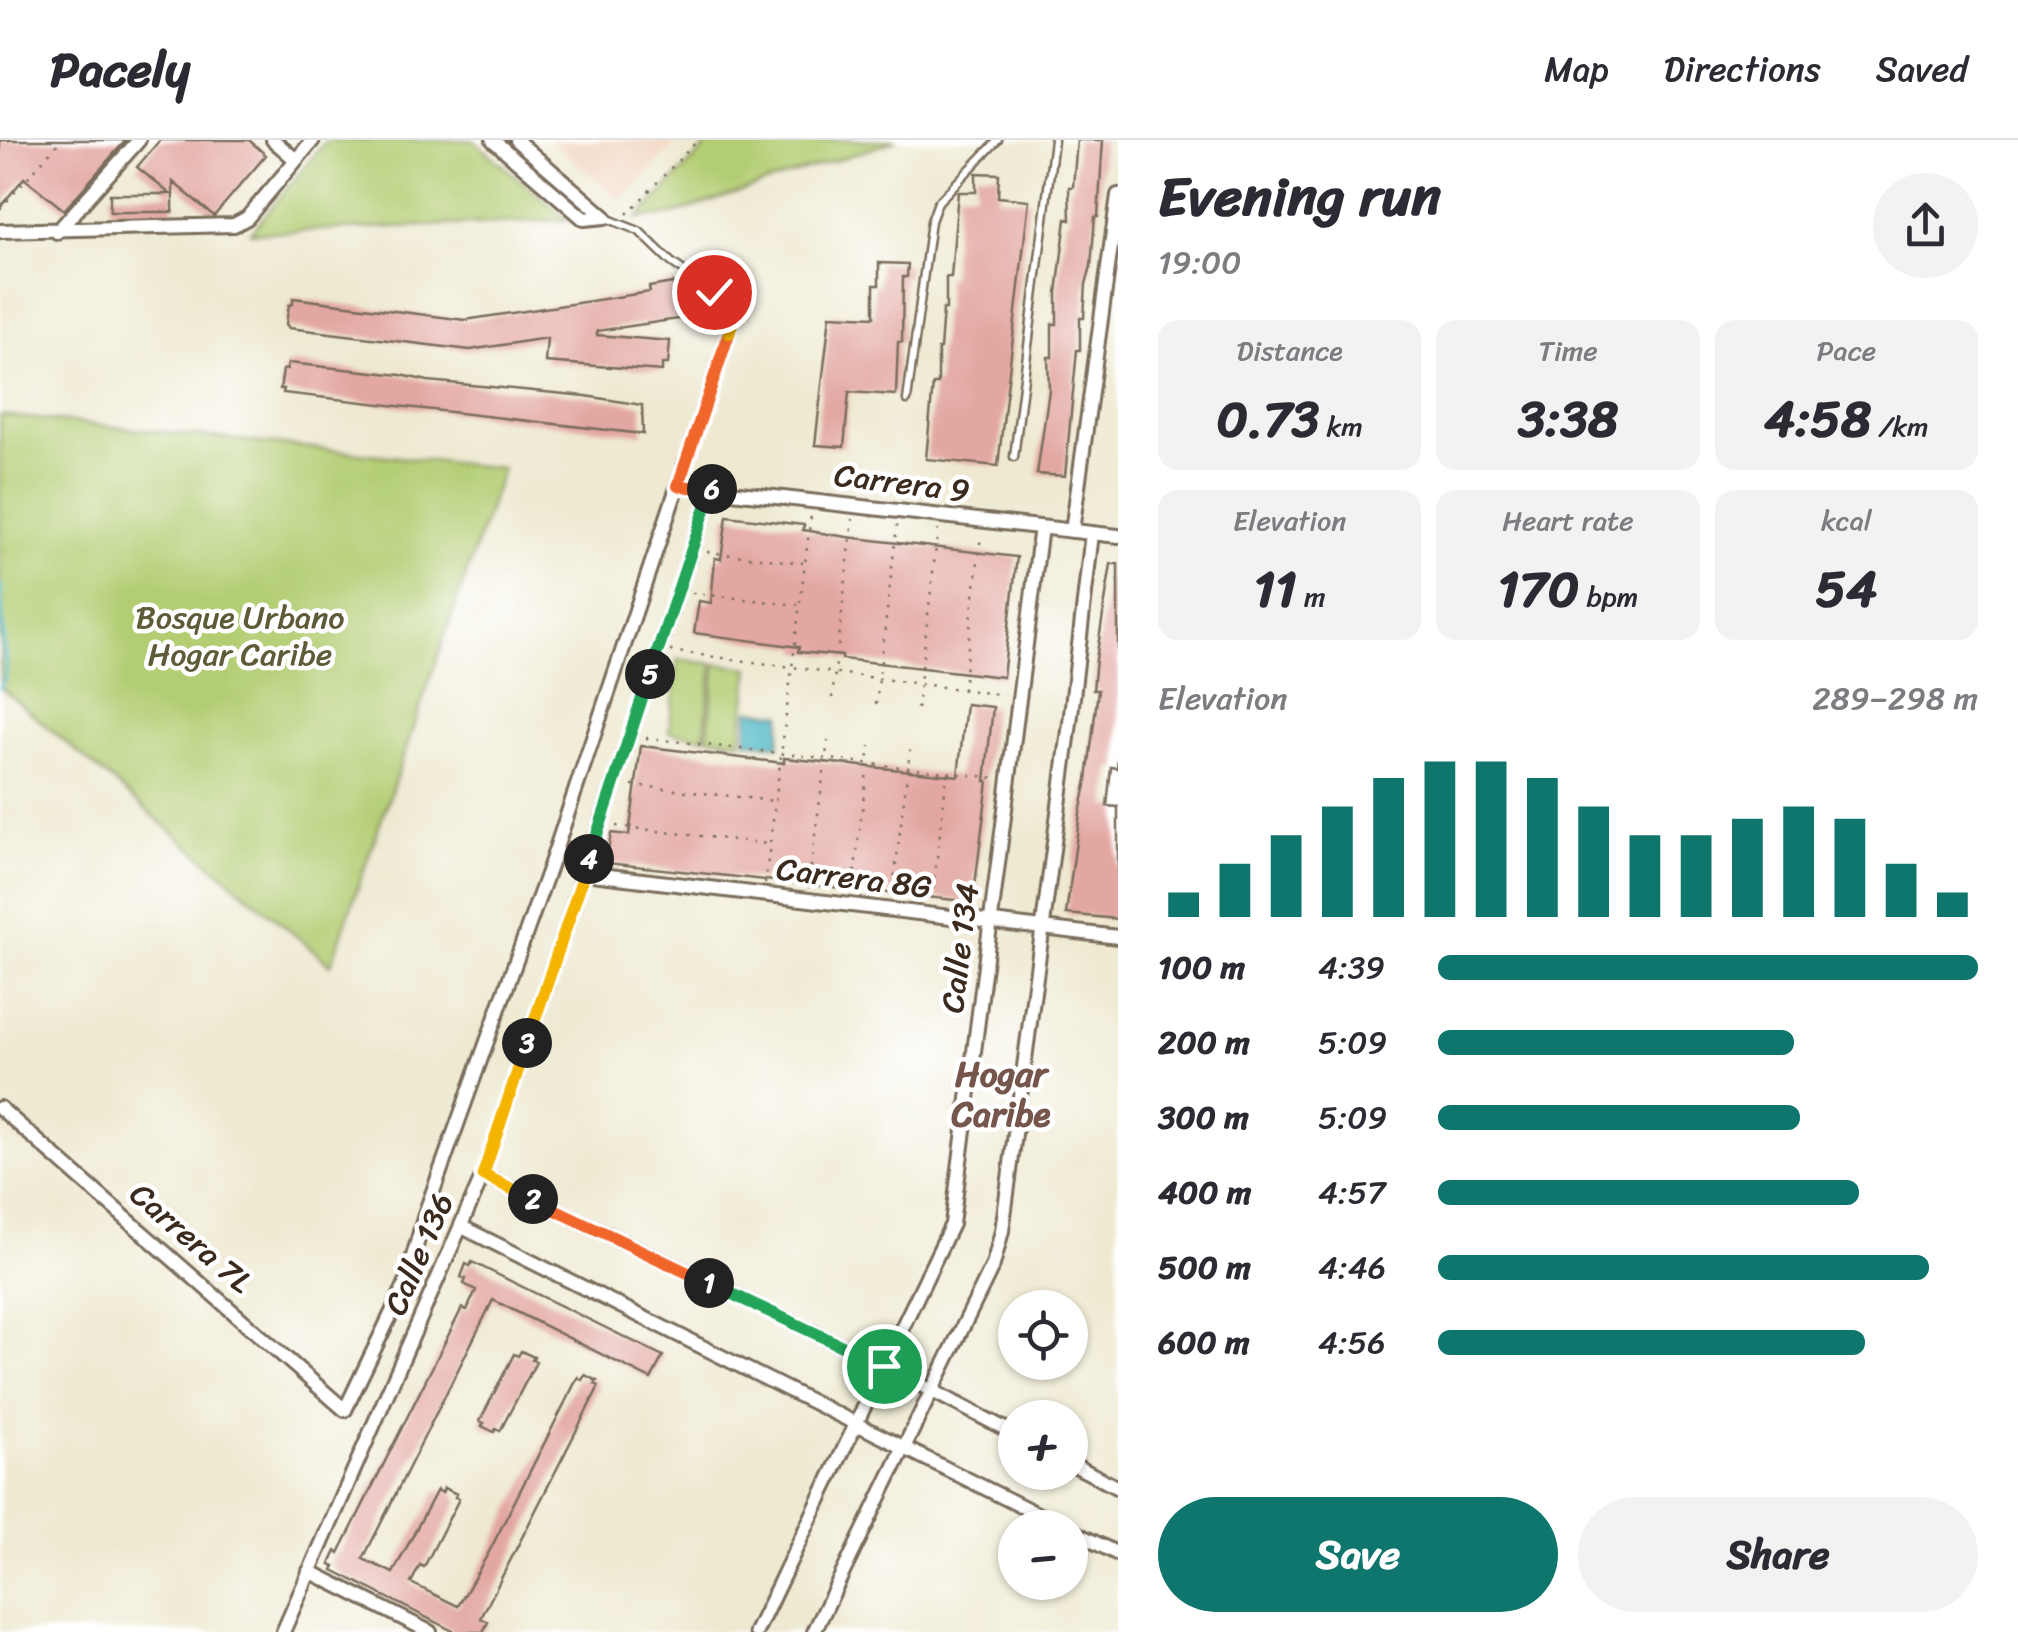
<!DOCTYPE html>
<html lang="en">
<head>
<meta charset="utf-8">
<style>
	:root { --surface:#fff; --page:#f2f2f3; --text:#2b2b33; --muted:#7c7c81; --line:#e1e1e2; --accent:#0f766e }
	body { margin:0; font-family:Sriracha,sans-serif; background:var(--page); color:var(--text); height:100vh; display:flex; flex-direction:column; font-size:38px; white-space:nowrap }
	* { box-sizing:border-box; margin:0 }
	p { font-size:32px; color:var(--muted) }
	.icon { flex:none; width:55px; height:55px; fill:none; stroke:currentColor; stroke-width:2; stroke-linecap:round; stroke-linejoin:round }
	.map { position:relative; flex:1; overflow:hidden }
	.panel { display:flex; flex-direction:column; background:var(--surface); width:900px }
	.panel>* { flex:none }
	.buttons { position:absolute; left:998px; top:1150px; display:grid; gap:20px }
	.buttons a { display:grid; place-items:center; width:90px; height:90px; border-radius:50%; background:var(--surface); box-shadow:0 2px 8px #0004; font-size:50px }
	.pin { position:absolute; display:grid; place-items:center; width:85px; height:85px; color:#fff; margin:-42px; border:5px solid #fff; border-radius:50%; box-shadow:0 2px 10px #0007 }
	.km { position:absolute; width:50px; height:50px; margin:-25px; border-radius:50%; background:#222; color:#fff; font-size:28px; line-height:50px; text-align:center }
	.round { display:grid; place-items:center; flex:none; width:105px; height:105px; border-radius:52px; background:var(--page) }
	.headline { display:flex; align-items:center; justify-content:space-between; height:170px; padding:0 40px }
	h1 { font-size:55px; font-weight:700; line-height:75px }
	.figures { display:grid; grid-template-columns:repeat(3,1fr); gap:15px; height:170px; padding:10px 40px }
	.figures div { display:grid; align-content:center; border-radius:20px; background:var(--page); text-align:center }
	.figures b { font-size:50px; font-weight:700 }
	.figures small { font-size:28px; font-weight:400 }
	.figures p { font-size:28px }
	.chart { height:280px; padding:20px 40px }
	.chart p { display:flex; justify-content:space-between }
	.chart svg { width:100%; height:180px; margin-top:10px; stroke:var(--accent); stroke-width:6 }
	.cta { display:flex; gap:20px; margin-top:auto; padding:20px 40px }
	.cta a { flex:1; height:115px; border-radius:60px; background:var(--accent); color:#fff; font-size:40px; font-weight:700; line-height:115px; text-align:center }
	.cta a+a { background:var(--page); color:var(--text) }
	ul { padding:0 40px; list-style:none; font-size:32px }
	li { display:grid; grid-template-columns:160px 120px 1fr; align-items:center; height:75px }
	li i { height:25px; border-radius:12px; background:var(--accent) }
	header { display:flex; align-items:center; gap:60px; box-sizing:border-box; height:140px; padding:0 50px; background:var(--surface); border-bottom:2px solid var(--line) }
	header strong { font-size:48px }
	nav { display:flex; gap:55px; margin-inline-start:auto; font-size:35px }
	main { display:flex; flex:1; min-height:0 }
	.map>svg:first-child { display:block }
	.built { fill:#f2d4be }
	.green { fill:#b3cd73; stroke:#777c48; stroke-width:2.5 }
	.water { fill:#4ab7c5; stroke:#427072; stroke-width:2.5 }
	.lines { fill:none; stroke-linecap:round; stroke-linejoin:round }
	.stream { stroke:#4ab7c5; stroke-width:4 }
	.building { fill:#e3a7a2 }
	.service-casing { stroke:#7a6d5c; stroke-width:11 }
	.minor-casing { stroke:#7a6d5c; stroke-width:18 }
	.path { stroke:#7a6d5c; stroke-width:2.5; stroke-dasharray:2.5 8; stroke-linecap:butt }
	.service { stroke:#fff; stroke-width:6 }
	.minor { stroke:#fff; stroke-width:12 }
	.split-1-casing { stroke:#fff; stroke-width:20 }
	.split-2-casing { stroke:#fff; stroke-width:20 }
	.split-3-casing { stroke:#fff; stroke-width:20 }
	.split-4-casing { stroke:#fff; stroke-width:20 }
	.split-5-casing { stroke:#fff; stroke-width:20 }
	.split-6-casing { stroke:#fff; stroke-width:20 }
	.split-7-casing { stroke:#fff; stroke-width:20 }
	.split-8-casing { stroke:#fff; stroke-width:20 }
	.split-1 { stroke:#22a559; stroke-width:12 }
	.split-2 { stroke:#f0652b; stroke-width:12 }
	.split-3 { stroke:#f5b400; stroke-width:12 }
	.split-4 { stroke:#f5b400; stroke-width:12 }
	.split-5 { stroke:#22a559; stroke-width:12 }
	.split-6 { stroke:#22a559; stroke-width:12 }
	.split-7 { stroke:#f0652b; stroke-width:12 }
	.split-8 { stroke:#f5b400; stroke-width:12 }
	.labels { text-anchor:middle; dominant-baseline:central; stroke-width:9; stroke-linejoin:round; paint-order:stroke }
	.street-label { font-size:32px; fill:#3b2a1e; stroke:#fff }
	.park-label { font-size:32px; fill:#5f5b38; stroke:#fff }
	.neighbourhood-label { font-size:35px; font-weight:bold; fill:#76564c; stroke:#fff }
</style>
</head>
<body>
<header>
<strong>Pacely</strong>
<nav><a>Map</a><a>Directions</a><a>Saved</a></nav>
</header>
<main>
<div class="map">
<svg width="1118" height="1492" viewBox="0 0 1118 1492">
	<rect width="100%" height="100%" fill="#fff"/>
	<filter id="ink" filterUnits="userSpaceOnUse"><feTurbulence type="fractalNoise" baseFrequency=".01" numOctaves="2"/><feDisplacementMap in="SourceGraphic" scale="20" xChannelSelector="R" yChannelSelector="G"/><feConvolveMatrix kernelMatrix="1 2 1 2 8 2 1 2 1" color-interpolation-filters="sRGB"/></filter>
	<filter id="wash" filterUnits="userSpaceOnUse"><feTurbulence type="fractalNoise" baseFrequency=".0048" numOctaves="4" result="noise"/><feDisplacementMap in="SourceGraphic" scale="40" xChannelSelector="R" yChannelSelector="G"/><feGaussianBlur stdDeviation="2.25" result="paint"/><feColorMatrix in="noise" values="0 0 0 0 0 0 0 0 0 0 0 0 0 0 0 0 0 1.4 0 .05"/><feComposite in="paint" operator="in"/></filter>
	<g filter="url(#wash)">
		<rect width="100%" height="100%" fill="#eee9d0"/>
		<!-- built -->
		<path class="built" d="M550 0H679L621 61Z"/>
		<!-- green -->
		<path class="green" d="M327 0H473L568 80 250 93Z
			M712 0H897L671 75 638 78Z
			M0 275 503 328 331 825 0 547Z
			M678 519 713 524 704 597 669 592Z
			M716 524 750 528 741 601 707 597Z"/>
		<!-- water -->
		<path class="water" d="M749 570 782 574 779 605 746 601Z"/>
		<g class="lines">
			<!-- stream -->
			<path class="stream" d="M0 443 6 533 0 548"/>
		</g>
		<g id="blocks">
			<!-- building -->
			<path class="building" d="M0 0H126L64 70 24 38 0 67Z
				M160 0H249L266 15 214 76 173 42V72H110V54H170L137 27Z
				M1077 0H1103L1098 77H1095L1091 126 1086 144 1084 178H1080V210H1077L1065 336 1037 334 1049 250 1048 217H1052V184H1057V153L1066 79 1070 80 1069 47H1073Z
				M976 33 999 34 998 57 1029 60 998 326 926 319 933 244H938V209H940L943 169H946V137H951L958 52H976Z
				M879 123 908 124 907 137H903L902 202H898L896 255 849 252 844 307 815 305 830 175 874 177V145H879Z
				M673 143 674 148H680L685 178 597 191V195L670 201 668 224H662V231L545 222 547 198 470 210 289 188 286 184 289 165 293 164V158L465 180 650 152 649 147Z
				M288 223 401 235 428 241 586 256 642 265 643 294 283 253 284 249H280L283 230 287 229Z
				M727 376 804 385 803 390 847 397 1017 417 1003 537 842 519V516L798 512 799 507 694 493 699 461 711 463 715 418 721 419Z
				M1111 424H1118V616L1117 628 1111 627 1107 666 1118 667V779L1066 774 1080 673 1087 640 1098 550H1093L1096 519Z
				M966 564 993 567 985 641H988L973 762 606 723 611 693 629 695 641 606 784 623V618L958 636Z
				M472 1122 663 1216 651 1239 493 1160 363 1419 393 1433 437 1350 442 1353 444 1348 457 1354 455 1357 459 1359 424 1427 420 1425 411 1443 458 1466 489 1412 578 1237 582 1240 585 1235 597 1241 595 1244 599 1246 481 1478 488 1482 483 1492H455L333 1430 335 1426 330 1424 336 1411 339 1413 462 1168 467 1170 476 1150 464 1144 466 1139 461 1137 466 1124 470 1126Z
				M521 1211 534 1217 532 1220 536 1222 500 1291 496 1289 494 1292 482 1286 484 1283 480 1281 514 1214 518 1216Z"/>
		</g>
	</g>
	<g filter="url(#ink)">
		<use href="#blocks" fill-opacity="0" stroke="#7a6d5c" stroke-width="2.5"/>
		<g class="lines">
			<!-- service casing -->
			<g class="service-casing">
				<path id="service" d="M606 78 639 91 671 122 714 152 734 178
					M907 260 931 81 938 62 998 0
					M1014 317 1054 0"/>
			</g>
			<!-- minor casing -->
			<g class="minor-casing">
				<path id="minor" d="M273 0 296 20
					M493 0 584 79 605 77
					M516 0 605 77
					M0 91 234 85 247 78 313 0
					M57 92 139 0
					M679 346 1118 396
					M1072 391 1118 55
					M584 733 1118 797
					M0 968 345 1270 405 1145 426 1071 549 729 734 178
					M483 1035 884 1226 1015 1294
					M462 1087 1065 1388
					M1070 1323 1118 1348
					M1070 1390 1118 1414
					M309 1431 430 1492
					M283 1492 483 1035 712 349
					M756 1492 952 1084 1041 387
					M814 1492 993 1125 1002 1091 1070 583 1092 393"/>
			</g>
			<!-- path -->
			<path class="path" d="M0 69 61 0
				M627 74 698 0
				M707 412 803 423
				M692 453 798 465
				M670 511 1004 555
				M963 550 981 395
				M832 558 853 379
				M876 564 897 385
				M917 569 938 390
				M646 598 997 638
				M632 645 774 661
				M616 686 768 704
				M765 744 811 375
				M808 748 828 601
				M852 753 870 606
				M892 757 910 610
				M932 759 947 633"/>
			<!-- service -->
			<use href="#service" class="service"/>
			<!-- minor -->
			<use href="#minor" class="minor"/>
		</g>
	</g>
	<g class="lines" filter="url(#ink)">
		<!-- split-1 casing -->
		<g class="split-1-casing">
			<path id="split-1" d="M709 1143 884 1226"/>
		</g>
		<!-- split-2 casing -->
		<g class="split-2-casing">
			<path id="split-2" d="M533 1059 709 1143"/>
		</g>
		<!-- split-3 casing -->
		<g class="split-3-casing">
			<path id="split-3" d="M527 903 483 1035 533 1059"/>
		</g>
		<!-- split-4 casing -->
		<g class="split-4-casing">
			<path id="split-4" d="M527 903 589 719"/>
		</g>
		<!-- split-5 casing -->
		<g class="split-5-casing">
			<path id="split-5" d="M589 719 650 534"/>
		</g>
		<!-- split-6 casing -->
		<g class="split-6-casing">
			<path id="split-6" d="M650 534 712 349"/>
		</g>
		<!-- split-7 casing -->
		<g class="split-7-casing">
			<path id="split-7" d="M712 349 678 346 729 193"/>
		</g>
		<!-- split-8 casing -->
		<g class="split-8-casing">
			<path id="split-8" d="M714 152 734 178 729 193"/>
		</g>
		<!-- split-1 -->
		<use href="#split-1" class="split-1"/>
		<!-- split-2 -->
		<use href="#split-2" class="split-2"/>
		<!-- split-3 -->
		<use href="#split-3" class="split-3"/>
		<!-- split-4 -->
		<use href="#split-4" class="split-4"/>
		<!-- split-5 -->
		<use href="#split-5" class="split-5"/>
		<!-- split-6 -->
		<use href="#split-6" class="split-6"/>
		<!-- split-7 -->
		<use href="#split-7" class="split-7"/>
		<!-- split-8 -->
		<use href="#split-8" class="split-8"/>
	</g>
	<g class="labels">
		<!-- street labels -->
		<g class="street-label">
			<text transform="translate(902 343) rotate(7)">Carrera 9</text>
			<text transform="translate(854 738) rotate(7)">Carrera 8G</text>
			<text transform="translate(960 808) rotate(-83)">Calle 134</text>
			<text transform="translate(191 1098) rotate(41)">Carrera 7L</text>
			<text transform="translate(419 1114) rotate(-67)">Calle 136</text>
		</g>
		<!-- park labels -->
		<g class="park-label">
			<text x="240" y="477">Bosque Urbano<tspan x="240" dy="37">Hogar Caribe</tspan></text>
		</g>
		<!-- neighbourhood labels -->
		<g class="neighbourhood-label">
			<text x="1001" y="934">Hogar<tspan x="1001" dy="40">Caribe</tspan></text>
		</g>
	</g>
</svg>
<div class="buttons">
<a><svg class="icon" aria-label="locate" viewBox="0 0 24 24"><circle cx="12" cy="12" r="6"/><path d="M12 2v4M12 18v4M2 12h4M18 12h4"/></svg></a>
<a>+</a>
<a>−</a>
</div>
<div class="pin" style="left:884px;top:1226px;background:#1e9e55"><svg class="icon" aria-label="arrive" viewBox="0 0 24 24"><path d="M6 21V4h12l-3 4 3 4H6"/></svg></div>
<div class="pin" style="left:714px;top:152px;background:#d93025"><svg class="icon" aria-label="check" viewBox="0 0 24 24"><path d="M5 12l5 5 9-10"/></svg></div>
<b class="km" style="left:709px;top:1143px">1</b>
<b class="km" style="left:533px;top:1059px">2</b>
<b class="km" style="left:527px;top:903px">3</b>
<b class="km" style="left:589px;top:719px">4</b>
<b class="km" style="left:650px;top:534px">5</b>
<b class="km" style="left:712px;top:349px">6</b>
</div>
<section class="panel">
<div class="headline"><div><h1>Evening run</h1><p>19:00</p></div><a class="round"><svg class="icon" aria-label="share" viewBox="0 0 24 24"><path d="M12 15V3M7 8l5-5 5 5M5 13v7h14v-7"/></svg></a></div>
<div class="figures">
<div><p>Distance</p><b>0.73<small> km</small></b></div>
<div><p>Time</p><b>3:38</b></div>
<div><p>Pace</p><b>4:58<small> /km</small></b></div>
</div>
<div class="figures">
<div><p>Elevation</p><b>11<small> m</small></b></div>
<div><p>Heart rate</p><b>170<small> bpm</small></b></div>
<div><p>kcal</p><b>54</b></div>
</div>
<div class="chart"><p><span>Elevation</span>289–298 m</p>
<svg viewBox="0 0 160 44" preserveAspectRatio="none"><path d="M5 44V38M15 44V31M25 44V24M35 44V17M45 44V10M55 44V6M65 44V6M75 44V10M85 44V17M95 44V24M105 44V24M115 44V20M125 44V17M135 44V20M145 44V31M155 44V38"/></svg>
</div>
<ul>
<li><b>100 m</b>4:39<i style="width:100%"></i></li>
<li><b>200 m</b>5:09<i style="width:66%"></i></li>
<li><b>300 m</b>5:09<i style="width:67%"></i></li>
<li><b>400 m</b>4:57<i style="width:78%"></i></li>
<li><b>500 m</b>4:46<i style="width:91%"></i></li>
<li><b>600 m</b>4:56<i style="width:79%"></i></li>
</ul>
<div class="cta"><a>Save</a><a>Share</a></div>
</section>
</main>
</body>
</html>
